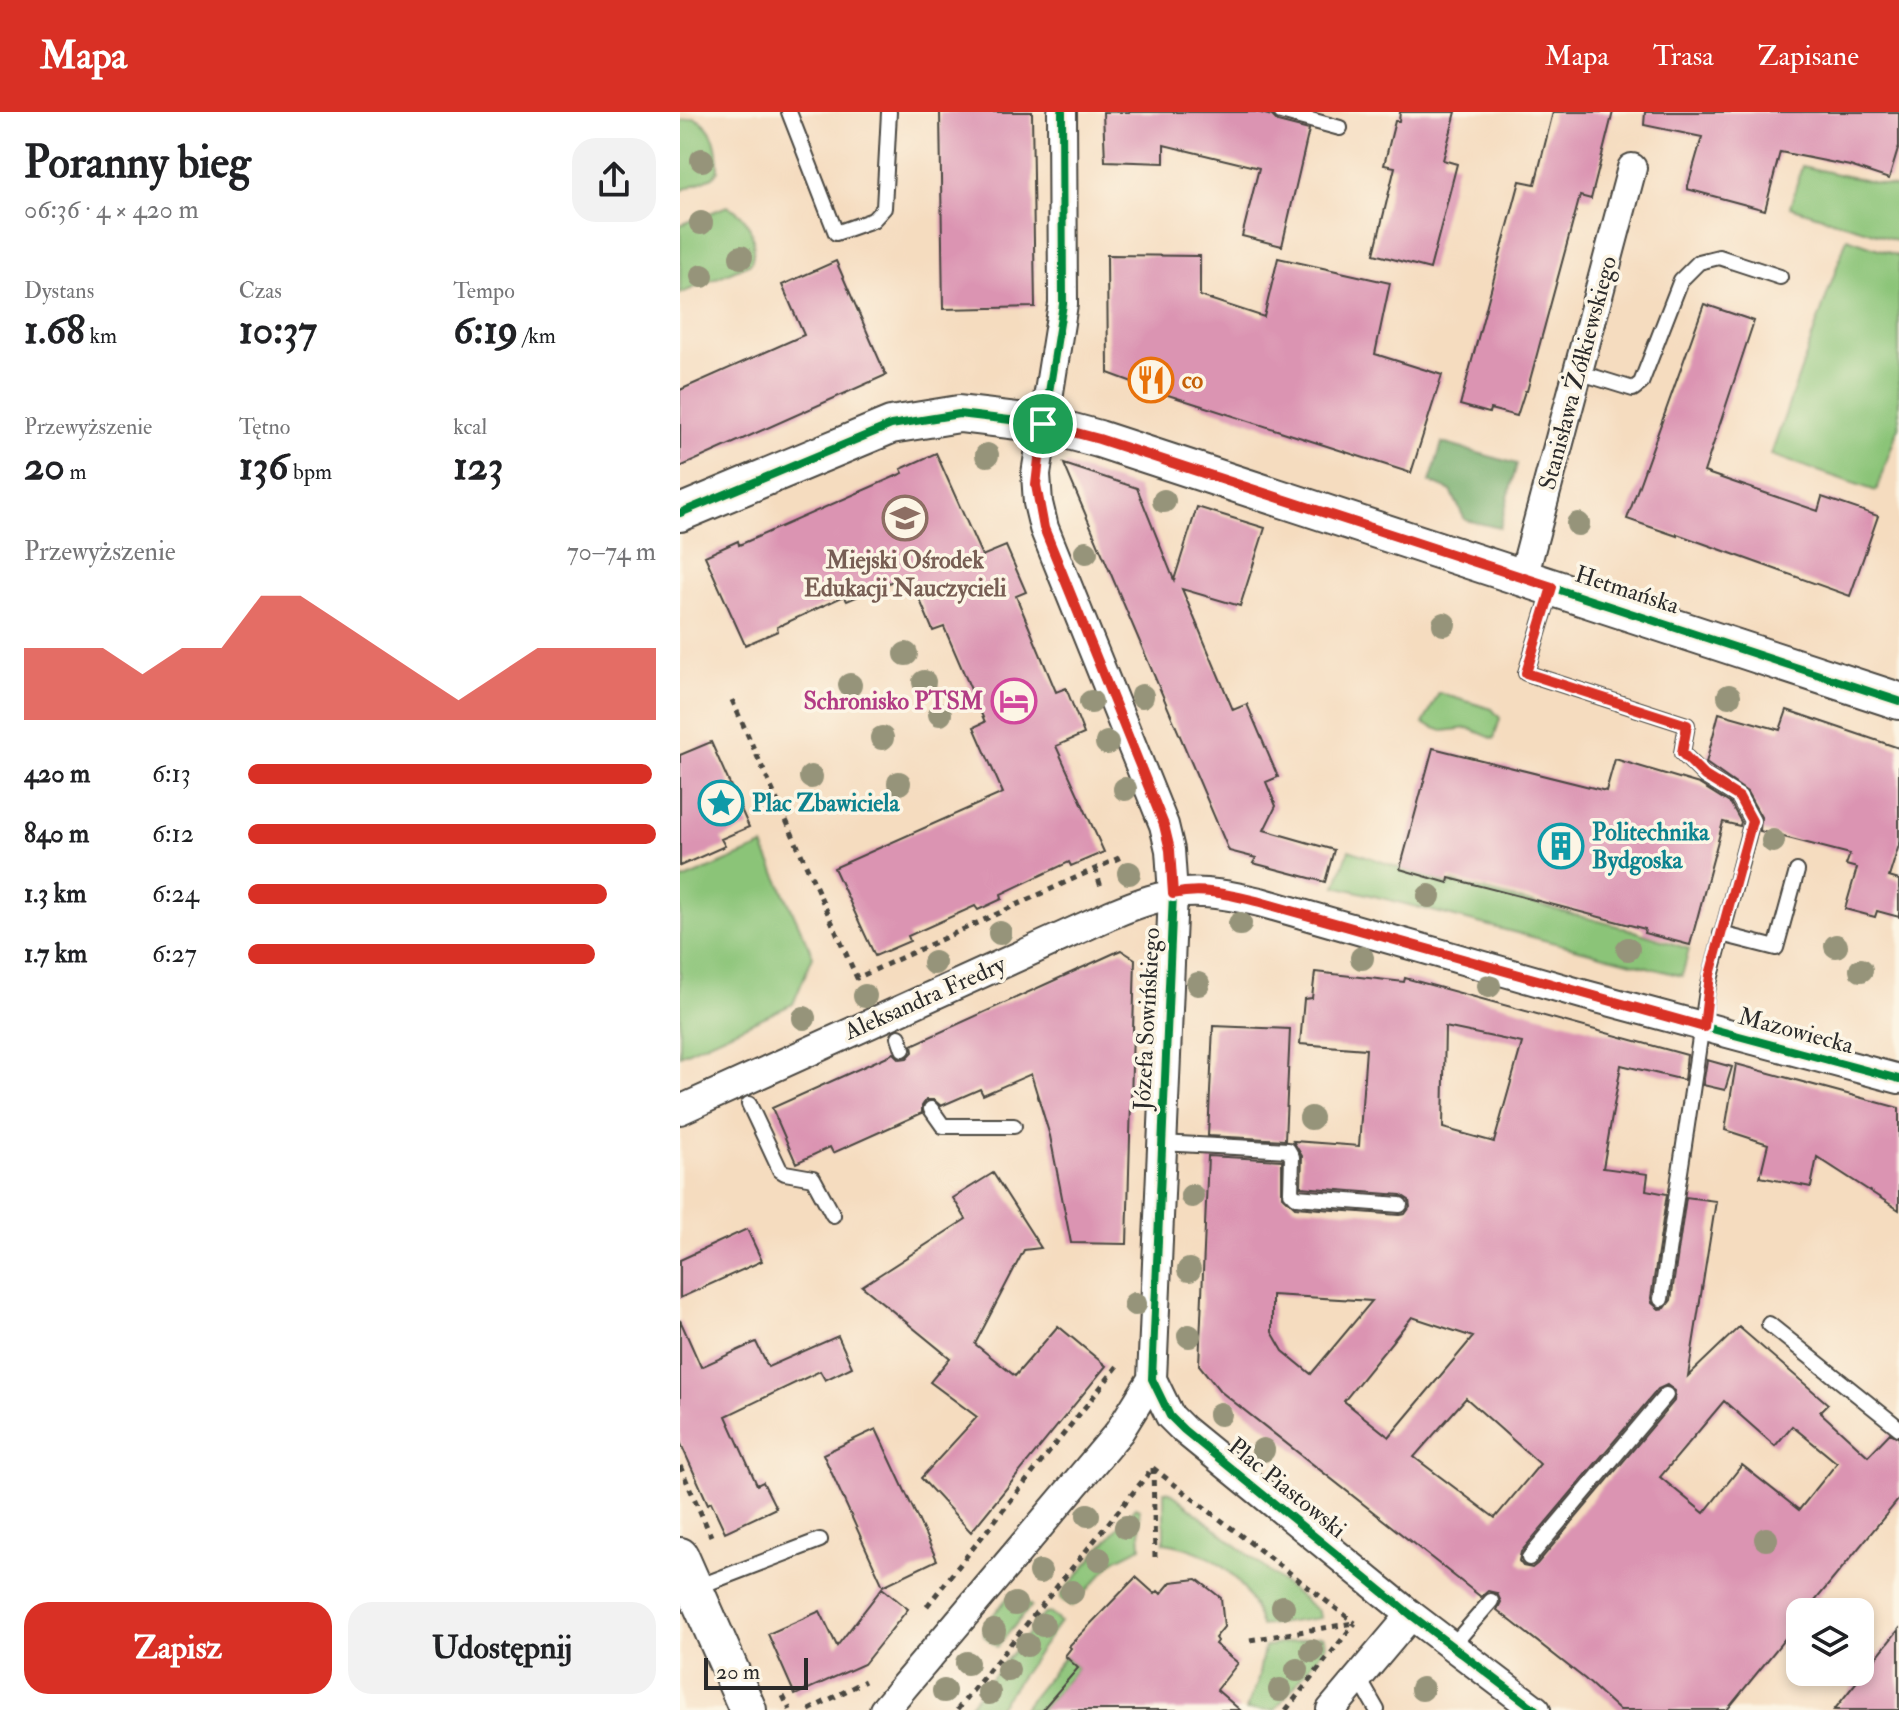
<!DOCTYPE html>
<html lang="pl">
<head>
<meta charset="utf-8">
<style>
	:root { --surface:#fff; --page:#f2f2f2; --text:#202124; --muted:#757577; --accent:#d93025 }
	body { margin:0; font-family:"IM FELL Double Pica",serif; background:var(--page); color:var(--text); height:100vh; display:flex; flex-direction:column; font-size:30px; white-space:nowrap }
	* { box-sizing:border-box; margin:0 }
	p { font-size:26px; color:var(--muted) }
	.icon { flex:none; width:44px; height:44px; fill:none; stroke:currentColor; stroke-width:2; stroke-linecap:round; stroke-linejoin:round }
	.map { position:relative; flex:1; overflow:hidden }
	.panel { display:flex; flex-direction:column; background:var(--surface); width:680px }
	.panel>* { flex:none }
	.tools { position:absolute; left:1106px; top:1486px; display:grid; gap:16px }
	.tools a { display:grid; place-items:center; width:88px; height:88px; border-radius:16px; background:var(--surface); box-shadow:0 4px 12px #0003; font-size:40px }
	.scale { position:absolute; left:24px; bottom:20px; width:104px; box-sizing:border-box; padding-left:8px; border:4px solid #2b2b2b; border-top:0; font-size:22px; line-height:28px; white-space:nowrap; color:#2b2b2b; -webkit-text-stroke:6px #fcf5e5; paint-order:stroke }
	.pin { position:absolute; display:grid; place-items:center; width:68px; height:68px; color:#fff; margin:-34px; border:4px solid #fff; border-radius:50%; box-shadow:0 2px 8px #0007 }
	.round { display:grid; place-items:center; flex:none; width:84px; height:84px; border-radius:24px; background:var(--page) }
	.headline { display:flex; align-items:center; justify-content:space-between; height:136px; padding:0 24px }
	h1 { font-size:44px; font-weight:700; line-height:60px }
	.stats { display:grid; grid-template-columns:repeat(3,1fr); gap:12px; height:136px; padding:8px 24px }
	.stats div { display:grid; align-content:center }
	.stats b { font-size:40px; font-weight:700 }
	.stats small { font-size:22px; font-weight:400 }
	.stats p { font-size:22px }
	.chart { height:224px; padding:16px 24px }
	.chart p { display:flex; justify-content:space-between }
	.chart svg { width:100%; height:144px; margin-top:8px; fill:var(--accent); opacity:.7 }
	.action { display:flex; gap:16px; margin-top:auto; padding:16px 24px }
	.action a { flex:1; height:92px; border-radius:24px; background:var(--accent); color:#fff; font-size:32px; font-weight:700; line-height:92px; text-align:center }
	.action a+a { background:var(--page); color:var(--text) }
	ul { padding:0 24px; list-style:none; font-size:26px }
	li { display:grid; grid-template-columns:128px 96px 1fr; align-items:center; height:60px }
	li i { height:20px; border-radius:10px; background:var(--accent) }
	header { display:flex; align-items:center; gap:48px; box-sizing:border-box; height:112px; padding:0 40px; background:var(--accent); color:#fff }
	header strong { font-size:38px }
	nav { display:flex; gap:44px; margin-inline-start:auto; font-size:28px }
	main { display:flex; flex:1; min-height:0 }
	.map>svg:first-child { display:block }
	.green { fill:#8bc478; stroke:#5b7852; stroke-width:2 }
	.forest { fill:#70aa68; stroke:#4e6a4a; stroke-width:2 }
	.building { fill:#db94b2; fill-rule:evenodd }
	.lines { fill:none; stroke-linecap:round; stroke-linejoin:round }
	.service-casing { stroke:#494641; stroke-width:18 }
	.minor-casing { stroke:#494641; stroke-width:32 }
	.tertiary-casing { stroke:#494641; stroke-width:40 }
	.path { stroke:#494641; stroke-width:5; stroke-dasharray:6 6; stroke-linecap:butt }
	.service { stroke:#fff; stroke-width:14 }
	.minor { stroke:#fff; stroke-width:28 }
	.tertiary { stroke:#fff; stroke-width:36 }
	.cycleway-casing { stroke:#fcf5e5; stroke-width:13 }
	.cycleway { stroke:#00873e; stroke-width:8 }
	.tree { fill:#96947a }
	.route-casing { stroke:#fff; stroke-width:16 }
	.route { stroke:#d93025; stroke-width:10 }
	.labels { text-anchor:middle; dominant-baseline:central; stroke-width:7; stroke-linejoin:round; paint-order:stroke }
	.street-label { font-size:24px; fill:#2b2b2b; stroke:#fcf5e5 }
	.food-label { font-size:24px; font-weight:bold; fill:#c56008; stroke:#fcf5e5; text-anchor:start }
	.education-label { font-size:24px; font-weight:bold; fill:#785e54; stroke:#fcf5e5 }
	.hotel-label { font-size:24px; font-weight:bold; fill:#b23c85; stroke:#fcf5e5; text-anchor:end }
	.culture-label { font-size:24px; font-weight:bold; fill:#0d838f; stroke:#fcf5e5; text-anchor:start }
</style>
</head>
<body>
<header>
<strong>Mapa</strong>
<nav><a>Mapa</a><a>Trasa</a><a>Zapisane</a></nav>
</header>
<main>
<section class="panel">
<div class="headline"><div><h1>Poranny bieg</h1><p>06:36 · 4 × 420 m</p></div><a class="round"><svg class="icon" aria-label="share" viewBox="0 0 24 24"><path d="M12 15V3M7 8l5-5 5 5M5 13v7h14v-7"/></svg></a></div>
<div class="stats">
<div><p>Dystans</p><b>1.68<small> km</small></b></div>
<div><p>Czas</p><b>10:37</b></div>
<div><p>Tempo</p><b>6:19<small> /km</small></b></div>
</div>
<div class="stats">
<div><p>Przewyższenie</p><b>20<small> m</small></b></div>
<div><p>Tętno</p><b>136<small> bpm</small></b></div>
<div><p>kcal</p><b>123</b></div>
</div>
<div class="chart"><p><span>Przewyższenie</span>70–74 m</p>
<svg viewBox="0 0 160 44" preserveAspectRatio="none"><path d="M0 44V22L10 22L20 22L30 30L40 22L50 22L60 6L70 6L80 14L90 22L100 30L110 38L120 30L130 22L140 22L150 22L160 22V44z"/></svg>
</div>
<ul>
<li><b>420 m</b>6:13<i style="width:99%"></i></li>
<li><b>840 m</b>6:12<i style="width:100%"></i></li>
<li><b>1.3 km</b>6:24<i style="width:88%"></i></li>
<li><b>1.7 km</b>6:27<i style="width:85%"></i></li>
</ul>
<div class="action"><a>Zapisz</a><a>Udostępnij</a></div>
</section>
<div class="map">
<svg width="1219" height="1598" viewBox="0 0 1219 1598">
	<rect width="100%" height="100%" fill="#fcf5e5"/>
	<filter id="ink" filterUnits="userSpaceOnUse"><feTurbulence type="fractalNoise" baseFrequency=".0125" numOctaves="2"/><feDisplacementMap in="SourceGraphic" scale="16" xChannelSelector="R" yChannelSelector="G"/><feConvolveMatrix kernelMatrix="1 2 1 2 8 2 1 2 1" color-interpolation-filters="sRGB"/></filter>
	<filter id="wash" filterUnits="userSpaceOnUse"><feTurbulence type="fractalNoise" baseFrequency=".006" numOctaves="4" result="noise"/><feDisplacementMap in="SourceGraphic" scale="32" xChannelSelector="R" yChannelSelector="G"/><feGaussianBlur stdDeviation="1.8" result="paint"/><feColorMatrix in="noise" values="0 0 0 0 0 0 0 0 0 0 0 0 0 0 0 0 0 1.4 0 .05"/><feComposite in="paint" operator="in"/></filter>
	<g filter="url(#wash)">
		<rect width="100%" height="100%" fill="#f5dcbf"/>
		<!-- green -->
		<path class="green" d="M15 6C36 16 38 37 38 58L33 65 0 79V9Z
			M1122 54 1219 76V129L1110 95Z
			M47 94C70 103 78 128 71 151L0 182V113Z
			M1167 126 1219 144V314L1196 379 1091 343Z
			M759 581 812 597 820 606 814 627 788 616 763 619 743 612Z
			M83 734 133 844 113 892 0 943V769Z
			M669 738 770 774 772 770 945 816 1009 837 1002 864 656 774Z
			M484 1379 490 1380 638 1499 641 1506 581 1514C567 1466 533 1438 484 1431Z
			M455 1395 459 1397 461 1435 435 1448 392 1495 381 1487V1483Z
			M337 1484 351 1494 317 1535 304 1524 303 1515 328 1485Z
			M370 1501 380 1510 317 1598H285L364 1502Z
			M641 1524 645 1526 646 1534 595 1598H566L577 1572 584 1535Z
			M385 1544 398 1556 362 1598H342Z"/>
		<!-- forest -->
		<path class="forest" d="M762 331 837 352 820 416 785 408 771 379 750 370Z"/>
		<g id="blocks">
			<!-- building -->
			<path class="building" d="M260 0H352L355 195 263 197Z
				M423 0H577L592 4 598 10 629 18 602 134 562 124 579 56 484 33V51L425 49Z
				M720 0H776L763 48 777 52 750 157 694 142 715 55 704 53 715 9H719Z
				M873 0H933L911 87 900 84 847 279H845L837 304 810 297 809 301 780 293 840 69 855 72Z
				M965 0H1219V34L1209 67 1170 54 1100 40 1085 98 1007 77 1022 25 964 13Z
				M427 143 520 144V184L584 205 598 146 710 171 695 242 762 263 731 361 488 283 428 261Z
				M156 149 206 263 0 355V278L124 223 102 173Z
				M1024 192 1074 209 1024 360 1138 399 1142 385 1198 404 1170 484 997 422V424L947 407Z
				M256 341 302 444 326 434 346 480 336 484 376 580 386 576 404 622 376 634 424 740 391 754 389 750 321 782 322 787 298 798 295 794 228 824 230 829 195 844 154 756 323 681 294 615 305 610 264 515 253 519 229 462 167 489 164 484 97 515 98 519 65 533 25 444 58 429 59 433 223 361 221 357Z
				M384 352 457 376 494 468 517 395 585 416 560 494 502 477 553 598 567 592 598 665 586 670 596 694 584 718 654 738 645 770 573 751 576 746 549 739Z
				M1107 598 1219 636V733L1209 765 1219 768V805L1197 799 1195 805 1165 797 1177 756 1166 753 1170 742 1080 719 1081 705 1067 680 1026 651 1039 601 1100 618Z
				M31 630 69 715 41 727 45 734 0 754V643Z
				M753 636 926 679 935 647 1019 672 1051 692 1061 710 1060 714 1043 710 1010 833 964 821 965 817 878 794 769 766 768 771 720 757Z
				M441 838 455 847 447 1132 391 1131 370 1024 351 962 303 983 300 977 261 994 254 988H246L242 994V1001L153 1041 150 1035 116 1051 92 996 214 941 220 947 227 946 233 940 232 933Z
				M635 860 724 870 725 866 1007 943 1004 968 941 953 923 1056 968 1062 966 1078 987 1082 971 1186 972 1191 979 1197 985 1196 991 1188 1006 1085 1036 1089 1008 1264 1059 1215 1148 1292 1140 1300 1188 1344 1210 1321 1219 1326V1387L1126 1500H1120V1508L1047 1598H939L905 1567 817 1498 821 1490 817 1481 808 1479 801 1485 540 1279 519 1253 528 1044 602 1048V1083L615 1095 719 1103 725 1102 730 1095 729 1088 721 1083 621 1075 622 1044 613 1029 679 1034 686 937 620 932 624 887 632 886ZM765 915 842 931 814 1030 763 1016ZM592 1183 692 1189 631 1262 603 1239 592 1220ZM732 1205 793 1225 709 1325 664 1289ZM987 1273 995 1279 994 1289 857 1452 852 1456 843 1454 839 1449 841 1440 978 1277ZM786 1286 860 1352 815 1406 734 1345ZM1044 1289 1095 1334 1112 1314 1157 1351 1119 1398 1062 1353 1024 1401 980 1365Z
				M533 914 610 917 605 1028 528 1024Z
				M1027 948 1052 955 1045 978 1023 973Z
				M1056 952 1219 996V1098L1137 1045 1131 1075 1080 1065 1088 1032 1045 1018Z
				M313 1061 361 1136 344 1138 295 1232 335 1264 378 1214 426 1254 291 1420 241 1366 297 1305 250 1270 270 1246 182 1174 286 1107 273 1086Z
				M67 1117 82 1149 0 1186V1148Z
				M0 1208 21 1255 76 1230 88 1255 158 1224 172 1255 145 1268 140 1259 46 1304 77 1373 83 1370 96 1396 45 1420 31 1390 28 1392 0 1330Z
				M196 1317 257 1448 203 1474 143 1342Z
				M456 1465 475 1482 478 1479 481 1482 491 1470 517 1467 541 1486 544 1515 535 1526 537 1529 535 1532 558 1551 537 1578 560 1598H362L398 1556 385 1544 391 1536 389 1534Z
				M202 1476 228 1497 184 1552 115 1583 88 1522 140 1499 157 1534Z
				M1219 1517V1598H1154Z"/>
		</g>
	</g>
	<g filter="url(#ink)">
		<use href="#blocks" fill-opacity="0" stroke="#494641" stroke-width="2"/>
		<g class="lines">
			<!-- service casing -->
			<g class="service-casing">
				<path id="service" d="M109 0 156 121 193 108 204 96 209 0
					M601 0 660 16
					M898 260 953 277 961 271 1001 168 1019 150 1039 145 1100 165
					M872 475 846 561 1007 613 1002 641 1025 664 1059 685 1072 709 1027 879 981 1187
					M1041 822 1096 836 1117 759
					M219 925 223 937
					M69 992 100 1058 105 1061 133 1066 153 1103
					M251 997 263 1014H334
					M481 1031 608 1038 612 1045 611 1080 616 1085 720 1093
					M1089 1212 1219 1316
					M849 1446 986 1283
					M15 1476 140 1428
					M773 1533 811 1489
					M678 1565 697 1598"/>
			</g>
			<!-- minor casing -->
			<g class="minor-casing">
				<path id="minor" d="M382 0 383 192 356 362 358 391 364 416 484 713 490 738 493 782 472 1267 490 1304 504 1318 731 1503 856 1598
					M843 466 952 56
					M0 998 430 803C491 777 516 775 580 790L902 882 1219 967
					M204 1598 439 1320 472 1267
					M651 1598 731 1503"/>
			</g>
			<!-- tertiary casing -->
			<g class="tertiary-casing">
				<path id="tertiary" d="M0 401 211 313 279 302 363 312 419 327 1219 589
					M0 1444 68 1598"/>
			</g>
			<!-- path -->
			<path class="path" d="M52 588 177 866 441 745
				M415 756 421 775
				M0 1354 31 1424
				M473 1356 675 1511
				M473 1356 475 1445
				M247 1494 440 1251
				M570 1528 674 1511
				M103 1584 110 1598
				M129 1598 185 1569
				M277 1598 473 1356
				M606 1598 675 1511"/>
			<!-- service -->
			<use href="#service" class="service"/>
			<!-- minor -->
			<use href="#minor" class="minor"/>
			<!-- tertiary -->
			<use href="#tertiary" class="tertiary"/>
			<!-- cycleway casing -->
			<g class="cycleway-casing">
				<path id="cycleway" d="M382 0 383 192 356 362 358 391 364 416 484 713 490 738 493 782 472 1267 490 1304 504 1318 731 1503 856 1598
					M0 401 211 313 279 302 363 312 419 327 1219 589
					M493 782C522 775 551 783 580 790L902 882 1219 967"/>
			</g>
			<!-- cycleway -->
			<use href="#cycleway" class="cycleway"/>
		</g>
		<!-- trees -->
		<g class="tree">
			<circle cx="22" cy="48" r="12"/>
			<circle cx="21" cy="111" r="12"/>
			<circle cx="61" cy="145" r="12"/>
			<circle cx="22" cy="164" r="12"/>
			<circle cx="307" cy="343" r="12"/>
			<circle cx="484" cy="389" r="12"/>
			<circle cx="898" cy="412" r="12"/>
			<circle cx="406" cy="440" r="12"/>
			<circle cx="764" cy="512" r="12"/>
			<circle cx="226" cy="542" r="12"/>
			<circle cx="244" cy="570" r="12"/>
			<circle cx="170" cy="573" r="12"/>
			<circle cx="462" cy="584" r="12"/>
			<circle cx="1049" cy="584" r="12"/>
			<circle cx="411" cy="590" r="12"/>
			<circle cx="260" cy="602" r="12"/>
			<circle cx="202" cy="626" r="12"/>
			<circle cx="427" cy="631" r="12"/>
			<circle cx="131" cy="665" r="12"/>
			<circle cx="219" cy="671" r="12"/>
			<circle cx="445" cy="677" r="12"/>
			<circle cx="1093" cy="729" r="12"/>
			<circle cx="449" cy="761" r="12"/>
			<circle cx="749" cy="784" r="12"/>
			<circle cx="560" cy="812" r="12"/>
			<circle cx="320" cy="821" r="12"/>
			<circle cx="1156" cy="834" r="12"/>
			<circle cx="948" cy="837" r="12"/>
			<circle cx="682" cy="846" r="12"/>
			<circle cx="254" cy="851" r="12"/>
			<circle cx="1181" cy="858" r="12"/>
			<circle cx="518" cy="872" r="12"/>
			<circle cx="809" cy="874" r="12"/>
			<circle cx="185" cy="884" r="12"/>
			<circle cx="124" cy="906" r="12"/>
			<circle cx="631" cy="1006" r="12"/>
			<circle cx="512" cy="1084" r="12"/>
			<circle cx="509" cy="1158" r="12"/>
			<circle cx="455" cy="1192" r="12"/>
			<circle cx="509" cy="1224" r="12"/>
			<circle cx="540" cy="1302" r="12"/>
			<circle cx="583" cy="1338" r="12"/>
			<circle cx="408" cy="1403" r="12"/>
			<circle cx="446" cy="1415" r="12"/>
			<circle cx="1086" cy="1427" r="12"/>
			<circle cx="419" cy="1447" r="12"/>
			<circle cx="360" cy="1460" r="12"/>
			<circle cx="392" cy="1480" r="12"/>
			<circle cx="335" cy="1492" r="12"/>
			<circle cx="603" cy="1495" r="12"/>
			<circle cx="363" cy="1513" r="12"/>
			<circle cx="314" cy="1519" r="12"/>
			<circle cx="347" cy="1533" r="12"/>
			<circle cx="632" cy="1539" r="12"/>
			<circle cx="287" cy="1551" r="12"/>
			<circle cx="328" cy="1558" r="12"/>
			<circle cx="617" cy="1558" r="12"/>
			<circle cx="742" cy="1577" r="12"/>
			<circle cx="600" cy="1578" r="12"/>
			<circle cx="264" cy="1579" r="12"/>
			<circle cx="309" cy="1581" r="12"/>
		</g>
	</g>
	<g class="lines" filter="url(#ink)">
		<!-- route casing -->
		<g class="route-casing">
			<path id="route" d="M363 312 419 327 872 475 846 561 1007 613 1002 641 1025 664 1059 685 1072 709 1030 863 1024 915 580 790C551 783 522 775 493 782L490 738 484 713 364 416 356 373Z"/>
		</g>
		<!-- route -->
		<use href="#route" class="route"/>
	</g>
	<!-- icons -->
	<defs>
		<g id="restaurant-ring" transform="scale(2.3)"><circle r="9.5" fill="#fcf5e5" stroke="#e8710a" stroke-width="1.5"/><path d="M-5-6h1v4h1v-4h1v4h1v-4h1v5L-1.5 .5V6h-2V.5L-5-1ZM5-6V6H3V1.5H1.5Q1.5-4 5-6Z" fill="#e8710a"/></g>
		<g id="school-ring" transform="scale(2.3)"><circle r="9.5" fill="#fcf5e5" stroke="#8d6e63" stroke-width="1.5"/><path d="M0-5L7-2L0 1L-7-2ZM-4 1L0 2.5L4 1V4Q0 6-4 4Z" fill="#8d6e63"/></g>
		<g id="hotel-ring" transform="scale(2.3)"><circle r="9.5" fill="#fcf5e5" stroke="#d1479c" stroke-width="1.5"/><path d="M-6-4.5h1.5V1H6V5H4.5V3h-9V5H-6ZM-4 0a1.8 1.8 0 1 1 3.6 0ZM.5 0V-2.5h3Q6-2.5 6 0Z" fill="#d1479c"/></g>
		<g id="sight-ring" transform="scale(2.3)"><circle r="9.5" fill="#fcf5e5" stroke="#0f9aa8" stroke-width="1.5"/><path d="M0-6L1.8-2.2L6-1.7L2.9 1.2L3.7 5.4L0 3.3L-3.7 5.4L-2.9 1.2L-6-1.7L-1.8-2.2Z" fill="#0f9aa8"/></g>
		<g id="building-ring" transform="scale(2.3)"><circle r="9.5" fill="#fcf5e5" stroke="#0f9aa8" stroke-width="1.5"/><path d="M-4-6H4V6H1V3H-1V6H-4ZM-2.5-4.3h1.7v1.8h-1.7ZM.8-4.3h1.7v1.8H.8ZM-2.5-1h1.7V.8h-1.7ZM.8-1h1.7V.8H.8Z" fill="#0f9aa8"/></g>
	</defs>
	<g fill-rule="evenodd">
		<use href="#restaurant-ring" x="471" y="268"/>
		<use href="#school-ring" x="225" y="406"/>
		<use href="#hotel-ring" x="334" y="589"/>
		<use href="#sight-ring" x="41" y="691"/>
		<use href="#building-ring" x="881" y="734"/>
	</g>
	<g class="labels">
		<!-- street labels -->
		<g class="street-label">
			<text transform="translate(898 261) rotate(-75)">Stanisława Żółkiewskiego</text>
			<text transform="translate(947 478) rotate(18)">Hetmańska</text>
			<text transform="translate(245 886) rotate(-24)">Aleksandra Fredry</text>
			<text transform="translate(467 907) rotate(-87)">Józefa Sowińskiego</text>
			<text transform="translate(1116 919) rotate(15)">Mazowiecka</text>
			<text transform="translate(607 1376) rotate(39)">Plac Piastowski</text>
		</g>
		<!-- food labels -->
		<g class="food-label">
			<text x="502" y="268">co</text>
		</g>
		<!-- education labels -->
		<g class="education-label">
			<text x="225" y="448">Miejski Ośrodek<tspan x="225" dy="28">Edukacji Nauczycieli</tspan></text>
		</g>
		<!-- hotel labels -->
		<g class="hotel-label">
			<text x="303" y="589">Schronisko PTSM</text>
		</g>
		<!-- culture labels -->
		<g class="culture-label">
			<text x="72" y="691">Plac Zbawiciela</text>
			<text x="912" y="720">Politechnika<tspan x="912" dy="28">Bydgoska</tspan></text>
		</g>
	</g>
</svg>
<div class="tools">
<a><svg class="icon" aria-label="layers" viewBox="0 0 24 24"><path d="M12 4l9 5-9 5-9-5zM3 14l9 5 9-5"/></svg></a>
</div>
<div class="scale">20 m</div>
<div class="pin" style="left:363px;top:312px;background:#1e9e55"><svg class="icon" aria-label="arrive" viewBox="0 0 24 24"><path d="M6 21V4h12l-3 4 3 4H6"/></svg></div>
</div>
</main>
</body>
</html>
